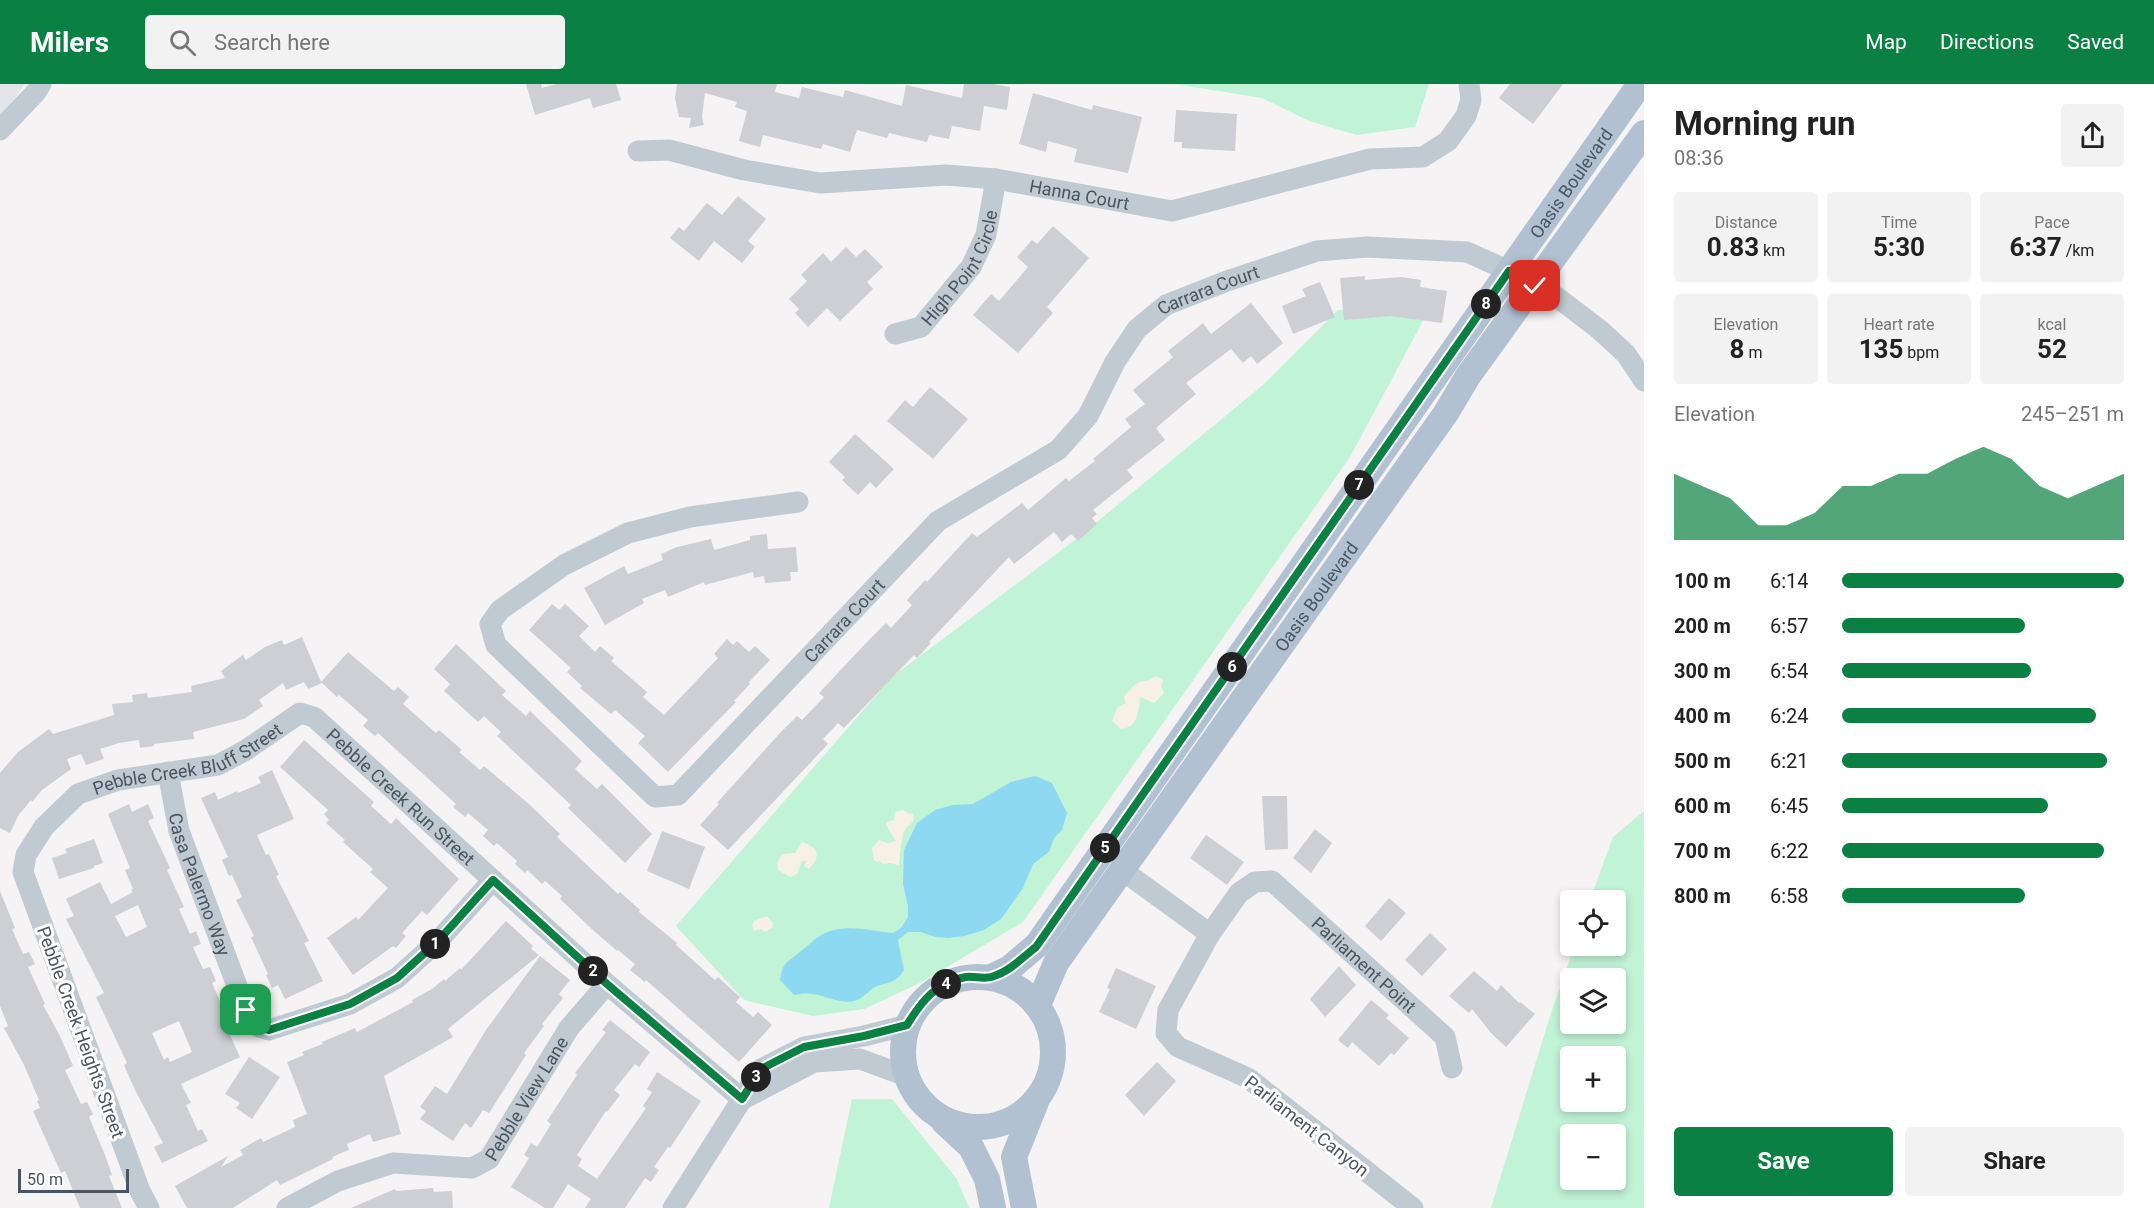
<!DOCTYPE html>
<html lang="en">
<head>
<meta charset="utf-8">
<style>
	:root { --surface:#fff; --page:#f2f2f2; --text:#222; --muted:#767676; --accent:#0b8043 }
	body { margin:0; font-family:Roboto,sans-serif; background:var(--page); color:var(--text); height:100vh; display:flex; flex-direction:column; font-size:22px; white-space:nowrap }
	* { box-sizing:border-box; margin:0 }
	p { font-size:20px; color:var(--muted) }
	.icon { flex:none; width:33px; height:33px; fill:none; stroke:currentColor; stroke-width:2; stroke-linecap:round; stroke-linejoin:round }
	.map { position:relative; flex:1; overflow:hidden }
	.panel { display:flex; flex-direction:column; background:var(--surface); width:510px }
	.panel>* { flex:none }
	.controls { position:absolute; left:1560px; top:806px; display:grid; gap:12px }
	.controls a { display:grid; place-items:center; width:66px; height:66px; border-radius:6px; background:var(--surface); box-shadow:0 3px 9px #0003; font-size:30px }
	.scale { position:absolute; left:18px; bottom:15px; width:111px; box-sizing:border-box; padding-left:6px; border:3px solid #495562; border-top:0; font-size:16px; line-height:21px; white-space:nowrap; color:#495562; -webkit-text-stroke:4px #fff; paint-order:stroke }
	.pin { position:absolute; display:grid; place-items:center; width:51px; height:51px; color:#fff; margin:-26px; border-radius:12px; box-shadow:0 3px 9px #0006 }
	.km { position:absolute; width:30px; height:30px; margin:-15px; border-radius:50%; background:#222; color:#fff; font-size:16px; line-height:30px; text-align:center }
	.round { display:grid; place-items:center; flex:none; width:63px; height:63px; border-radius:6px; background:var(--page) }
	.overview { display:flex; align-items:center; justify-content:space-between; height:102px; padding:0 30px }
	h1 { font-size:33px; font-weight:700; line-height:45px }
	.figures { display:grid; grid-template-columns:repeat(3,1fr); gap:9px; height:102px; padding:6px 30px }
	.figures div { display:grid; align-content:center; border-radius:6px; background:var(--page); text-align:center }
	.figures b { font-size:26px; font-weight:700 }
	.figures small { font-size:16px; font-weight:400 }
	.figures p { font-size:16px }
	.chart { height:168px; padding:12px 30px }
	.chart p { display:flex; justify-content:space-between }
	.chart svg { width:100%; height:108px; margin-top:6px; fill:var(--accent); opacity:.7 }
	.action { display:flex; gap:12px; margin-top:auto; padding:12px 30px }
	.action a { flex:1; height:69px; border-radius:6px; background:var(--accent); color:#fff; font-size:24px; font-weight:700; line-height:69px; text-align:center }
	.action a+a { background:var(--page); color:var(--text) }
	ul { padding:0 30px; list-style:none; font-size:20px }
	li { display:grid; grid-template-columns:96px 72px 1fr; align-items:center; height:45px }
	li i { height:15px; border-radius:8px; background:var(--accent) }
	header { display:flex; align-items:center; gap:36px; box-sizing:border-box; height:84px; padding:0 30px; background:var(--accent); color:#fff }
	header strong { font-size:28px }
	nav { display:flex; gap:33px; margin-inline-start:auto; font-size:21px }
	.search { width:420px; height:54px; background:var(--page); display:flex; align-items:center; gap:15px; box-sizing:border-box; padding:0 21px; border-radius:6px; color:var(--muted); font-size:22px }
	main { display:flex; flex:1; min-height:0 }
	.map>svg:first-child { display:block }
	.airport { fill:#e2e4e7 }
	.green { fill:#c1f3d6; fill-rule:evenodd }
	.sand { fill:#f6f1e4 }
	.water { fill:#8dd9f1 }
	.building { fill:#cdcfd5; fill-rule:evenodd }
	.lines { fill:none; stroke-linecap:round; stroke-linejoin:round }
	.minor { stroke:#c0cad2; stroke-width:21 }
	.major { stroke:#b2c1d2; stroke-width:26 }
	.route-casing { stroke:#fff; stroke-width:12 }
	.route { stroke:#0b8043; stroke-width:8 }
	.labels { text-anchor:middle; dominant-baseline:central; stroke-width:6; stroke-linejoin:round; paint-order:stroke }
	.street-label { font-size:18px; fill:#495562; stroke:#fff }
</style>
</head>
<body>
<header>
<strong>Milers</strong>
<div class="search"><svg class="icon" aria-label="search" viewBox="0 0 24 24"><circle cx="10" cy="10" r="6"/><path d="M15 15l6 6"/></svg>Search here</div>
<nav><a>Map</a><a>Directions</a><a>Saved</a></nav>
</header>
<main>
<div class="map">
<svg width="1644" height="1124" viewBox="0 0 1644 1124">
	<rect width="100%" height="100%" fill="#f5f3f3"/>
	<!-- airport -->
	<path class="airport" d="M0 0H25L0 35Z"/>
	<!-- green -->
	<path class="green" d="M1175 0H1429L1415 43 1357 51 1309 37 1262 14Z
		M1431 222 1350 373 1023 838 920 899 864 925 813 932 744 916 676 842 892 593 1075 456 1263 301 1338 226Z
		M1644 727V1124H1491L1551 929 1575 861H1616V816H1590L1613 753ZM1570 894H1616V939H1570ZM1570 972H1616V1017H1570ZM1570 1050H1616V1095H1570Z
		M852 1015H892L957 1095 969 1124H829Z"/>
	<!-- sand -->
	<path class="sand" d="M1156 592 1163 596 1161 602 1164 609 1154 619 1140 613C1139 626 1138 644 1121 645L1112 637 1117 624 1126 619 1124 613C1128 608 1134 600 1140 598 1147 596 1150 597 1156 592Z
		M903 726 909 730 913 729C916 740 910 738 905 746 901 753 900 773 899 781L890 779 883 780 880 777 877 778 874 776 872 764 879 756 888 759 896 757 886 741 887 738 894 736 895 728Z
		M802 758C819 763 821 773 809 785L804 782 807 777H802L797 790 790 793 778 786 777 779 782 770 795 769Z
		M767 832 773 839 772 844 764 848 761 845 754 847 752 842 754 837Z"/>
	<!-- water -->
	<path class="water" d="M1035 692 1052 699 1067 729 1062 746 1054 754 1049 768 1033 780 1023 804 1001 835 984 846 964 852 948 854 935 853 921 848H908L898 856 904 886C897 898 890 898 877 902 868 906 865 914 854 917 840 920 827 912 813 910 807 909 800 910 794 911L780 896C783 877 788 878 801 867 808 862 815 854 823 850 845 839 871 847 893 849L901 844 908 833V822L903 800 904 766 917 739 935 726 953 721 973 720 1011 698Z"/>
	<!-- building -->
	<path class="building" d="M526 0H541L542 4 556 0H616L621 16 593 24 590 14 535 31Z
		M677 0H777L775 8 799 14 802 3 843 13 845 6 902 22 906 1 962 14 964 0H993L1010 3 1007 26 984 22 980 47 952 42 949 55 929 51 927 58 889 49 887 54 857 46 850 68 823 60 821 65 763 51 760 63 739 57 747 27 735 23 737 18 705 9 702 33 704 41 689 44 691 34 679 33 675 14Z
		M1510 0H1563L1533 40 1499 14Z
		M1033 9 1092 26 1093 21 1142 33 1128 89 1074 78 1077 65 1048 57 1046 68 1019 60Z
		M1176 26 1237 30 1235 67 1182 64V58H1174Z
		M738 112 766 135 748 157 755 163 742 179 714 157 699 177 670 154 679 143 684 147 707 119 722 131Z
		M1053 142 1089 174 1047 223 1053 229 1018 269 973 231 991 210 999 217 1028 183 1017 173 1032 156 1037 160Z
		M846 163 856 173 865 165 883 183 867 198 873 205 840 237 827 224 808 243 795 229 799 225 789 215 807 197 801 191 823 169 831 178Z
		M1365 192V196L1401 193 1421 196 1420 203 1447 207 1442 239 1391 232 1344 236 1340 194Z
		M1320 198 1335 233 1293 250 1282 222 1306 212 1302 205Z
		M1251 219 1283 259 1257 280 1251 272 1243 279 1231 265 1186 299 1196 310 1156 344 1165 356 1127 386 1133 394 1093 426 1097 430 1092 434 1097 440 1078 457 1071 450 1062 458 1054 448 1014 480 1009 473 929 558 931 559 917 574 914 571 844 644 838 639 823 655 828 660 728 766 700 741 719 720 717 719 779 650 797 632 802 636 824 613 819 609 867 558 886 539 891 544 912 521 907 516 925 496 927 498 972 449 977 453 1022 419 1028 426 1066 394 1069 397 1095 377 1093 375 1131 343 1125 335 1145 320 1133 306 1173 273 1168 267 1203 239 1211 250Z
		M930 303 968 335 933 375 887 337 905 316 913 323Z
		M855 350 894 385 876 404 870 398 858 411 842 396 845 393 829 378Z
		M767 450 768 465 796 463 798 488H790L791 497 765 499 764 492 754 494 753 488 705 501 704 498 668 513 665 506 642 515 644 519 605 541 584 504 624 482 628 490 663 476 661 470 677 463 711 455 714 466 750 456V452Z
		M552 520 559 526 565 520 589 542 579 552 595 568 600 562 614 574 611 577 647 608 643 613 664 631 718 574 714 570 727 555 733 561 737 557 749 568 755 562 770 576 749 598 750 600 734 617 736 618 668 688 638 659 645 652 615 626 611 630 580 604 582 602 567 588 571 584 529 546Z
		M302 553 321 598 348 568 394 607 398 603 409 613 403 620 436 649 439 646 462 666 459 668 480 686 484 682 530 721 560 750 557 753 618 810 620 808 640 826 639 828 677 859 676 861 715 896 718 893 740 913 736 918 753 933 758 928 772 941 739 978 646 896 645 898 630 886 635 880 618 866 617 867 593 846 560 815 562 812 545 797 542 800 527 786 525 789 515 780 517 777 497 759 494 762 483 752 488 746 468 729 465 733 453 723 456 720 378 649 375 652 363 642 368 636 339 611 337 613 322 599 308 605 304 598 286 606 283 599 259 616 263 622 244 635 193 648 194 655 154 660V662L140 664 139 656 119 659 100 665 104 675 86 681 81 670 67 675 71 685 42 706 32 718 31 716 18 732 10 749 0 744V689L18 668 49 645 53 650 114 631 112 620 133 618 132 611 147 609 148 614 192 608 191 602 225 594 221 587 243 571 246 576 265 563 282 556 284 561Z
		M456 560 506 607 502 611 526 632 530 627 582 677 575 685 597 705 602 700 652 750 625 779 568 724 571 721 497 652 501 648 484 632 478 638 444 607 450 600 434 585Z
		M304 656 374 718 371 722 391 740 396 734 459 795 427 831 422 827 402 849 406 852 396 864 393 862 353 891 327 854 356 833 358 836 388 804 370 788 373 785 343 758 345 756 326 739 329 736 324 730 328 726 280 683Z
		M272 686 294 735 257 751 266 771 269 770 279 791 276 792 309 857 304 859 323 897 285 915 278 901 272 904 266 891 268 890 251 853 254 852 236 816 242 813 232 791 229 792 222 776 228 773 201 714 215 708 218 716 237 707 238 709 261 699 258 693Z
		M1262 712H1287L1288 765 1265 766Z
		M129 720 132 728 148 720 154 734 148 737 170 784 167 786 184 823 179 825 190 850 196 847 201 860 193 863 203 885 210 883 216 897 212 899 228 936 224 938 240 973 181 1000 191 1019 186 1021 198 1047 202 1045 208 1057 162 1079 154 1063 163 1059 135 1006 124 981 127 979 96 913 104 909 66 835 74 832 66 815 100 798 111 820 133 808 131 806 133 805 125 786 130 784 108 730ZM138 821 147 843 126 853 115 832ZM179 937 192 968 170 978 168 973 164 976 152 949Z
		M1315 745 1332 759 1311 789 1293 774Z
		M662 747 705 763 689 805 647 787Z
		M1206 751 1244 778 1227 801 1190 774Z
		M94 755 103 779 94 782V784L59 795 52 774 67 769 65 765Z
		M0 807 15 844 12 845 23 870 29 868 35 880 28 883 45 920 43 921 60 952 73 982 65 986 81 1020 87 1018 93 1030 89 1033 105 1071 112 1091 109 1092 122 1124H80L65 1087 61 1089 33 1027 40 1024 37 1017 39 1016 24 981 4 944 8 942 0 922Z
		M1389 814 1406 829 1381 857 1365 842Z
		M506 837 533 862 531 865 539 871 448 945 453 953 384 992 401 1050 373 1058 370 1050 347 1060 349 1066 332 1073 333 1075 280 1101 277 1096 233 1124H187L175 1102 228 1072 221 1083 243 1071 240 1066 261 1054 263 1058 295 1043 293 1036 307 1030 287 978 304 971 302 968 323 960 322 958 355 944 357 948 413 918 412 916 432 905 444 895 445 897 460 884 461 886Z
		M1430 849 1447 865 1422 892 1405 876Z
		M540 872 570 896 559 910 563 914 542 940 544 942 524 969 526 971 489 1029 483 1026 471 1044 465 1039 453 1057 420 1035 426 1027 420 1023 435 1002 447 1010 486 946Z
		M1339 882 1356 901 1325 933 1310 915Z
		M1116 884 1156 902 1136 945 1099 928 1110 905 1107 904Z
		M1474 887 1497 907 1501 901 1519 919 1520 918 1535 930 1506 963 1491 949 1472 925 1469 929 1449 912Z
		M1371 916 1389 931 1386 934 1409 954 1394 971 1391 969 1379 982 1352 958 1348 964 1338 956Z
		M610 936 650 968 639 983 635 980 614 1006 620 1011 607 1028 606 1027 577 1071 582 1075 578 1082 597 1095 646 1024 643 1022 652 1008 647 1005 657 988 701 1017 670 1064 668 1063 654 1083 659 1086 651 1098 645 1094 625 1124H585L591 1115 568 1100 553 1124H545L511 1103 529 1074 524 1071 531 1059 537 1063 551 1040 547 1037 577 991 575 989 606 948 602 946Z
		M249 973 280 993 252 1035 236 1024 240 1019 225 1010Z
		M1157 978 1176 997 1144 1032 1125 1011Z
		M433 1104 434 1108 452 1107 453 1124H351L395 1105 396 1107Z"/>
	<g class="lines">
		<!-- minor -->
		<g class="minor">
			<path d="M0 46 36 8 41 0"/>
			<path id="s1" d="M638 67 669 66 744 86 820 99 946 91 996 95 1172 127 1370 75 1423 73 1448 57 1466 32 1471 16 1469 0"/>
			<path id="s2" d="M895 250 921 243 971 183 986 151 996 95"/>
			<path id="s3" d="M798 418 690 433 628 449 564 481 500 526 490 540 496 561 655 713 678 711 938 437 1058 366 1088 332 1115 278 1137 245 1166 221 1227 197 1317 167 1367 163 1467 168 1509 187 1558 214 1600 246 1626 270 1644 297"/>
			<path id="s4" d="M168 688 179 747 246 926 256 942 269 946 350 920 397 894 438 857 493 796"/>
			<path d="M1122 786 1210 850"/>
			<path d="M743 1015 814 978 860 975 906 992"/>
			<path id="s5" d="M149 1124 140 1107 23 788 26 771 44 743 78 710 118 696 218 681 246 666 300 629 314 633 607 900 742 1015"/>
			<path id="s6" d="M287 1124 338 1097 393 1079 472 1084 489 1075 569 944 607 900"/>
			<path d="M673 1124 761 985 804 963 864 952 907 941"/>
			<path id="s7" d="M1413 1124 1248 994 1178 963 1166 949 1168 926 1210 850 1239 809 1255 798 1272 797 1445 953 1452 984"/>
		</g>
		<!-- major -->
		<g class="major">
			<circle cx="978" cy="968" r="75"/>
			<path id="s8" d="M992 893 1010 884 1037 861 1640 0"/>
			<path id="s9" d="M1038 921 1056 879 1446 329 1468 292 1644 49"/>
			<path d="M944 1038 971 1063 987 1095 993 1124"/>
			<path d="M1024 1124 1014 1073 1036 1018"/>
		</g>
	</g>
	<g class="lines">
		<!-- route casing -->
		<g class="route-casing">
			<path id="route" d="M246 926 256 942 269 946 350 920 397 894 438 857 493 796 607 900 742 1015 761 985 804 963 864 952 907 941C921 918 937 897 966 893 975 892 986 896 994 892 1010 887 1023 873 1036 863L1509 187 1535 202"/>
		</g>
		<!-- route -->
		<use href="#route" class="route"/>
	</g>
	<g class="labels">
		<!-- street labels -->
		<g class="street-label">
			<text stroke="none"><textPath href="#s8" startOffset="986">Oasis Boulevard</textPath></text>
			<text stroke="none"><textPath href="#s1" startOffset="447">Hanna Court</textPath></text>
			<text stroke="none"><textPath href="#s2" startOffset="99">High Point Circle</textPath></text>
			<text stroke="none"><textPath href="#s3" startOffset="1350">Carrara Court</textPath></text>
			<text stroke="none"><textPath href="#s9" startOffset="495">Oasis Boulevard</textPath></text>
			<text stroke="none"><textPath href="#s3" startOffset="846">Carrara Court</textPath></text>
			<text stroke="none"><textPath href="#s5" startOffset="573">Pebble Creek Bluff Street</textPath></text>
			<text stroke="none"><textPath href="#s5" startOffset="830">Pebble Creek Run Street</textPath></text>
			<text stroke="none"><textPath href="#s4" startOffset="117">Casa Palermo Way</textPath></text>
			<text stroke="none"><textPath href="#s7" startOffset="626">Parliament Point</textPath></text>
			<text transform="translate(81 948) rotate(70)">Pebble Creek Heights Street</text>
			<text stroke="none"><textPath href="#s6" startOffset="285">Pebble View Lane</textPath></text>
			<text transform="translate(1307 1042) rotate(38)">Parliament Canyon</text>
		</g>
	</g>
</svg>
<div class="controls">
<a><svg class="icon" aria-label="locate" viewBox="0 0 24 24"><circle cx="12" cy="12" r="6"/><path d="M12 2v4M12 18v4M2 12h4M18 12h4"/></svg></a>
<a><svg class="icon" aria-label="layers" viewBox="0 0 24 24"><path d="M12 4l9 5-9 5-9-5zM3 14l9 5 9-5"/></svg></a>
<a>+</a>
<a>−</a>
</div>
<div class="scale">50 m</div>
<div class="pin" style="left:246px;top:926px;background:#1e9e55"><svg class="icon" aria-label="arrive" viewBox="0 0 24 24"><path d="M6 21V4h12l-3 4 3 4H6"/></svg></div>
<div class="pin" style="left:1535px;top:202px;background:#d93025"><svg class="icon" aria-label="check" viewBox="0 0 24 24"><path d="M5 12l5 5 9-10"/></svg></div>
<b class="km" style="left:435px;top:860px">1</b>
<b class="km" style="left:593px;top:887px">2</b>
<b class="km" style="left:756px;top:993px">3</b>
<b class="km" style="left:946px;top:900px">4</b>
<b class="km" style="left:1105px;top:764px">5</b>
<b class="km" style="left:1232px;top:583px">6</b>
<b class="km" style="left:1359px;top:401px">7</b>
<b class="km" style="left:1486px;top:220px">8</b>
</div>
<section class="panel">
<div class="overview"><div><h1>Morning run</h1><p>08:36</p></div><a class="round"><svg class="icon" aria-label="share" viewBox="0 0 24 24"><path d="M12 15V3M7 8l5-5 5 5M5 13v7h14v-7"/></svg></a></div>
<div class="figures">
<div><p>Distance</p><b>0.83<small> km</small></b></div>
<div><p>Time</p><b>5:30</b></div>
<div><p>Pace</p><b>6:37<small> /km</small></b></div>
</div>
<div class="figures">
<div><p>Elevation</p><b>8<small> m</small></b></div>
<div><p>Heart rate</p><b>135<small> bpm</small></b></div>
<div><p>kcal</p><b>52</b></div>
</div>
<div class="chart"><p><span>Elevation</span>245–251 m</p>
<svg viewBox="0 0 160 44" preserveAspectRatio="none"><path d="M0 44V17L10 22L20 27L30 38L40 38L50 33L60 22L70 22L80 17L90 17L100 11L110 6L120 11L130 22L140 27L150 22L160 17V44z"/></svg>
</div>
<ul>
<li><b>100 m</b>6:14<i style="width:100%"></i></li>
<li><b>200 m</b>6:57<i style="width:65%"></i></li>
<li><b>300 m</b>6:54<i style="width:67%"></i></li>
<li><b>400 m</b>6:24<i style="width:90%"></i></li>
<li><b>500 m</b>6:21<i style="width:94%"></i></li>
<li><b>600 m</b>6:45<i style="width:73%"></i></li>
<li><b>700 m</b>6:22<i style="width:93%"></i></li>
<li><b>800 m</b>6:58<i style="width:65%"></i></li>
</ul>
<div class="action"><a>Save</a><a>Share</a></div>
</section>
</main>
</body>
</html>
